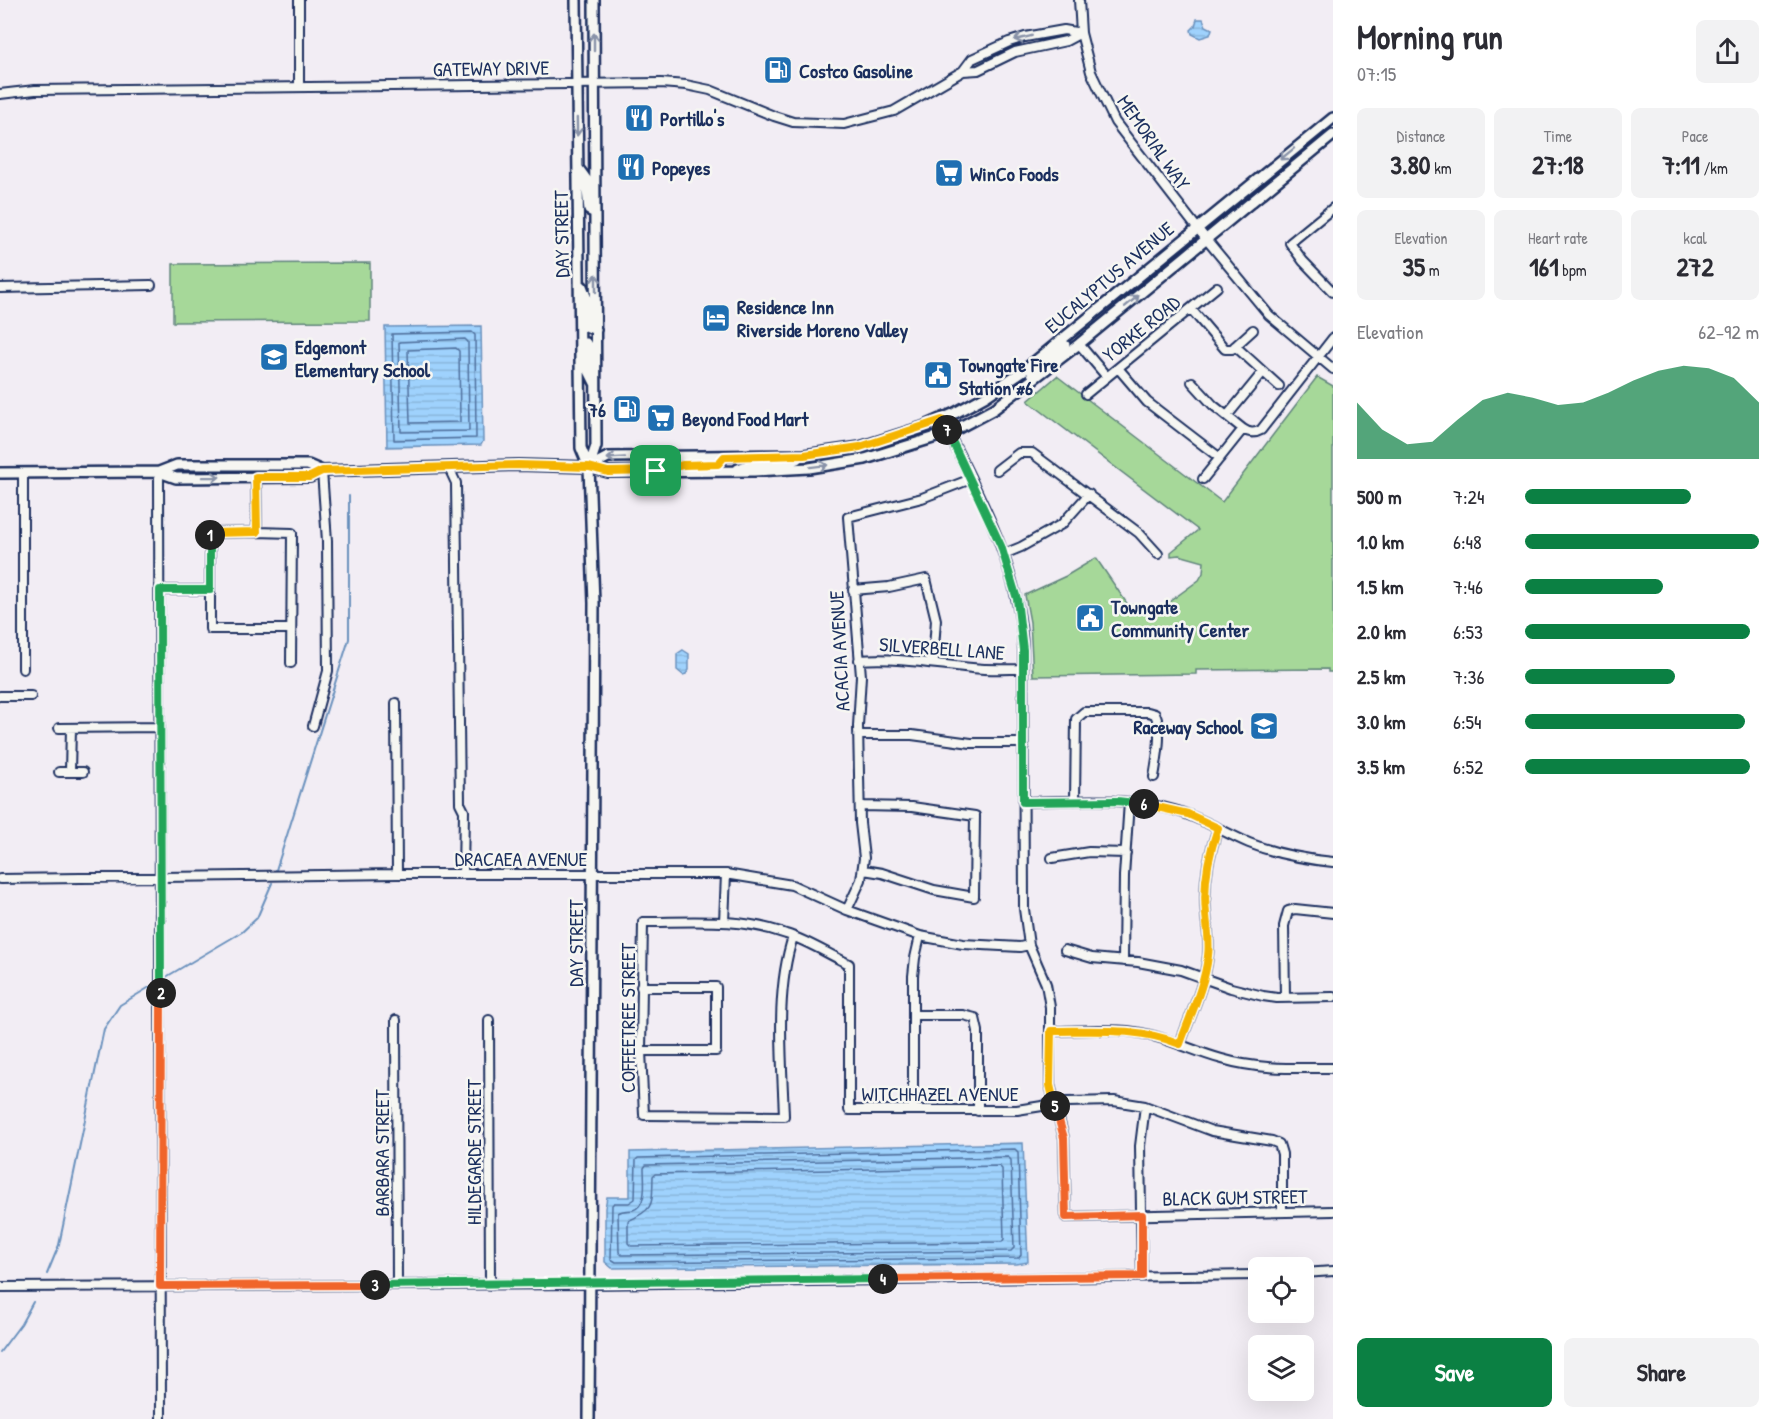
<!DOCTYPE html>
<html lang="en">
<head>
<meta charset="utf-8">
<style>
	:root { --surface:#fff; --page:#f2f2f3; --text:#2b2b33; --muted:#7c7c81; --accent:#0b8043 }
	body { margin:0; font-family:"Patrick Hand",sans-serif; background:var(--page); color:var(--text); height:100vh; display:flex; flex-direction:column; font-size:22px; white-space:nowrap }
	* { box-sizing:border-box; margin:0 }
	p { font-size:20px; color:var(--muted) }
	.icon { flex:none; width:33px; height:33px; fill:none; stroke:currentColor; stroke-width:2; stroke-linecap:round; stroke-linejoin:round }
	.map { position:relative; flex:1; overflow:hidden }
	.drawer { display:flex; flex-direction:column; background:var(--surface); width:450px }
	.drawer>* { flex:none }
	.controls { position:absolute; left:1248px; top:1257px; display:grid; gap:12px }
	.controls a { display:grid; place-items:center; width:66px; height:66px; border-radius:9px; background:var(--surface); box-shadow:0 6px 24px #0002; font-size:30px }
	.pin { position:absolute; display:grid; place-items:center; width:51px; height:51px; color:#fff; margin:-26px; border-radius:12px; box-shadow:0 3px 9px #0006 }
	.km { position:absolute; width:30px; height:30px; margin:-15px; border-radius:50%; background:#222; color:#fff; font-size:16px; line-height:30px; text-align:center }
	.round { display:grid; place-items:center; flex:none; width:63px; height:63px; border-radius:9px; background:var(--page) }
	.overview { display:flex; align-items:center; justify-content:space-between; height:102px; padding:0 24px }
	h1 { font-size:33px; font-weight:700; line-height:45px }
	.stats { display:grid; grid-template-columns:repeat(3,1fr); gap:9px; height:102px; padding:6px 24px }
	.stats div { display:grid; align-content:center; border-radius:9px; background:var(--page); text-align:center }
	.stats b { font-size:26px; font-weight:700 }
	.stats small { font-size:16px; font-weight:400 }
	.stats p { font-size:16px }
	.chart { height:168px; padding:12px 24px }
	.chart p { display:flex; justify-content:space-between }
	.chart svg { width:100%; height:108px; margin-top:6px; fill:var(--accent); opacity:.7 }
	.cta { display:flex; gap:12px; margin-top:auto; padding:12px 24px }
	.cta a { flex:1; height:69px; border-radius:9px; background:var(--accent); color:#fff; font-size:24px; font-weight:700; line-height:69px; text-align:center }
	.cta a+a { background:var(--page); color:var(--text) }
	ul { padding:0 24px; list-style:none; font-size:20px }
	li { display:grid; grid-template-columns:96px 72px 1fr; align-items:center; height:45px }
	li i { height:15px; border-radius:8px; background:var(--accent) }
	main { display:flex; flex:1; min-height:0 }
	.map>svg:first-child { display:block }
	.green { fill:#a6d899; stroke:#60847c; stroke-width:1.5 }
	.water { fill:url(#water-rules); stroke:#6a91bd; stroke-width:1.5 }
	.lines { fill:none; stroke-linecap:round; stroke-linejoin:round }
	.shore { stroke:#50709e; stroke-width:1.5 }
	.stream { stroke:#6a91bd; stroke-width:2 }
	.minor-casing { stroke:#1b2f5e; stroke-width:12 }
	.major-casing { stroke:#1b2f5e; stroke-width:14 }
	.minor { stroke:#f6f6f2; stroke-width:8 }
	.major { stroke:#f6f6f2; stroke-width:9 }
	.oneway { stroke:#8892a8 }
	.split-1-casing { stroke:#fff; stroke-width:12 }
	.split-2-casing { stroke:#fff; stroke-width:12 }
	.split-3-casing { stroke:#fff; stroke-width:12 }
	.split-4-casing { stroke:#fff; stroke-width:12 }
	.split-5-casing { stroke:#fff; stroke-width:12 }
	.split-6-casing { stroke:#fff; stroke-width:12 }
	.split-7-casing { stroke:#fff; stroke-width:12 }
	.split-8-casing { stroke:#fff; stroke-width:12 }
	.split-1 { stroke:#f5b400; stroke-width:8 }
	.split-2 { stroke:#22a559; stroke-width:8 }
	.split-3 { stroke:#f0652b; stroke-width:8 }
	.split-4 { stroke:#22a559; stroke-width:8 }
	.split-5 { stroke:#f0652b; stroke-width:8 }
	.split-6 { stroke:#f5b400; stroke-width:8 }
	.split-7 { stroke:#22a559; stroke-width:8 }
	.split-8 { stroke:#f5b400; stroke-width:8 }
	.labels { text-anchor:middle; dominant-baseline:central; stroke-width:5; stroke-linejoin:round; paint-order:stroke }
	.street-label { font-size:20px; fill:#1b2f5e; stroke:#f6f6f2 }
	.poi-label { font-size:20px; font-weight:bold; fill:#1b2f5e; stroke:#f6f6f2; text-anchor:start }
</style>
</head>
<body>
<main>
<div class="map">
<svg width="1333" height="1419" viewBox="0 0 1333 1419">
	<defs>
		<pattern id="water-rules" width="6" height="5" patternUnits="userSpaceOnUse" patternTransform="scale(1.5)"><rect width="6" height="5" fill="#9fd2fd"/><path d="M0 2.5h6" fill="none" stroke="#88b5db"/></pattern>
	</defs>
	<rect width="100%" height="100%" fill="#f2edf4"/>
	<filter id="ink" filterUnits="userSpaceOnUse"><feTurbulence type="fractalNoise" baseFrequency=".0167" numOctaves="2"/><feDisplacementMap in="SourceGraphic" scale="12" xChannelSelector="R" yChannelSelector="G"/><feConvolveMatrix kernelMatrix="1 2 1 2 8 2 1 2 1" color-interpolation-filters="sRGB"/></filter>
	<g filter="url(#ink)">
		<!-- green -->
		<path class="green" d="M370 263V321L173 322V264Z
			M1057 376 1222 502 1317 377 1333 386V672H1328V669L1196 670V674L1033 676 1030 622 1025 595 1066 576 1096 558 1128 605 1162 607 1199 580 1203 573 1204 562 1179 555 1171 556V552L1198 530 1028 401Z"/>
		<!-- water -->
		<path class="water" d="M1197 19H1203L1206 26 1212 29 1210 35 1200 38 1192 34 1191 30 1195 26Z
			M481 326 483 441 481 445 387 447 385 327Z
			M683 650 689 654V670L686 674 683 675 677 670V654Z
			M1023 1143 1028 1262 1017 1264 612 1268 605 1262V1208L607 1197H630V1152Z"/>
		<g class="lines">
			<!-- shore -->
			<path class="shore" d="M472 332 475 335 476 438 394 440 392 334Z
				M465 339 468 342 469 431 401 432 399 342Z
				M456 348 459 351 460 422 410 423 408 350Z
				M1015 1149 1018 1152 1021 1255 1019 1258 616 1262 611 1259 612 1205 614 1203H629L635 1199 636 1160 638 1158Z
				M1008 1157 1011 1160 1014 1248 1011 1251 622 1255 619 1252 618 1213C623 1210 627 1211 633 1210 648 1205 644 1180 644 1168L646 1165Z
				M999 1166 1002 1169 1004 1239 1002 1242 631 1246 628 1243V1221C655 1209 652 1205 653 1176L655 1174Z"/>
			<!-- stream -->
			<path class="stream" d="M276 870 349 639V496
				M166 977 242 932 257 918 272 883
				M47 1274 59 1245 104 1029 120 1005 153 985
				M0 1352 21 1324 33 1302"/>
			<!-- minor casing -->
			<g class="minor-casing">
				<path id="minor" d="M299 0V87
					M1079 0 1081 33 1091 72 1115 122 1197 228 1269 315 1333 369
					M963 71 978 70 1015 52 1066 41 1081 33
					M0 94 35 90 661 83 686 85 710 90 774 116 793 122 844 124 894 111 963 71 972 59 1009 42 1025 37 1064 30 1081 33
					M1333 208 1290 243 1303 261 1333 292
					M0 288 151 285
					M1191 309 1225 349H1232L1253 330
					M1079 344 1107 377
					M1235 346 1279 386
					M1118 368 1147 402 1220 458
					M1192 382 1213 405 1243 429C1249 433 1254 434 1261 430L1333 338
					M1086 394 1217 287
					M1227 416 1263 372
					M942 420C978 493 1020 567 1023 650L1024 909 1029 945 1046 984 1050 1007V1085L1064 1138 1066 1217 1333 1211
					M449 468 456 483 460 803 464 811 463 874
					M997 470 1019 453H1032L1139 533 1158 554
					M159 472 161 1419
					M1203 479 1243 429
					M257 532 292 533 291 663
					M1004 554 1021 547 1062 524 1089 494
					M160 590H210V533L257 532 256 477
					M210 590V629H290
					M853 590 889 587 926 579 936 620 933 662
					M859 660C898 657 933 664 972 668 989 670 1006 669 1023 669
					M23 669V473
					M0 696H31
					M396 703 397 874
					M313 726 328 671 327 541 322 471
					M59 728 160 727
					M859 735H912L971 743H1023
					M59 772H83
					M70 772 71 728
					M1075 801 1076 719 1084 712H1148L1155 714C1163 731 1157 758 1154 777
					M1023 802C1073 801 1125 796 1174 810 1200 817 1223 832 1249 843 1276 854 1304 859 1333 862
					M860 806 912 807 975 816 974 897 934 890 882 873 864 870
					M1052 858 1089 852 1126 853
					M0 879 397 874H726L792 885 847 910 920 936 963 944 1020 947 1029 945
					M847 910 861 880 864 858 860 823 858 726 861 676 848 517 922 498 971 479
					M724 922 726 874
					M793 937C775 991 782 1058 784 1116L644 1115 641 1051 643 922C690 922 741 917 786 934 808 941 828 954 849 964V1110H1017L1067 1102 1114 1101 1145 1106 1212 1131 1272 1141 1279 1144 1282 1154V1212
					M1065 950 1092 958 1138 962 1181 970 1231 988 1263 996 1277 998 1333 997
					M1123 961 1124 876 1129 802
					M641 987H716V1051H641
					M1285 997 1284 926 1288 911 1295 909 1333 913
					M913 1015H963L975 1018 978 1031V1111
					M396 1020 397 1285
					M489 1020 490 1285
					M1051 1031C1078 1031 1107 1028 1134 1032 1165 1036 1192 1051 1222 1059 1259 1070 1296 1068 1333 1068
					M1180 1044C1190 1016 1205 985 1208 956 1210 942 1207 928 1206 914 1203 884 1208 856 1218 828
					M913 1110V976L915 958 920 936
					M1304 1273 1333 1271
					M1142 1276 1140 1146 1145 1106
					M0 1287 590 1284 1258 1275"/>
			</g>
			<!-- major casing -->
			<g class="major-casing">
				<path id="major" d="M576 0 581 448 589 467 594 603 589 1419
					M578 168 586 179 589 210 595 213
					M582 286 587 299 588 327 596 330
					M580 343H586L588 347V369L595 383
					M1032 373 1065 345
					M589 467 608 457 804 455 860 447 923 427 955 413 986 396 1027 368 1333 118
					M589 467 596 446 594 0
					M676 467 718 464 724 457
					M738 469C760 458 776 467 797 459
					M159 472 176 478 310 477 322 471
					M0 473 159 472 177 465H308L322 471 518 465 589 467 608 472 754 471 809 468 865 459 949 433 994 409 1079 344 1333 135"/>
			</g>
			<!-- minor -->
			<use href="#minor" class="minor"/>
			<!-- major -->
			<use href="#major" class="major"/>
		</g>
		<!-- one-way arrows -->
		<defs><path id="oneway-shaft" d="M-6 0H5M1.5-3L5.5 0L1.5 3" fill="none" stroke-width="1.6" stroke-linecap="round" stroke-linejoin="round" transform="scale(1.5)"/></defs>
		<g class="oneway">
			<use href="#oneway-shaft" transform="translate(1023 38) rotate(166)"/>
			<use href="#oneway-shaft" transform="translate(594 42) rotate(-90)"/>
			<use href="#oneway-shaft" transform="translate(577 127) rotate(89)"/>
			<use href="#oneway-shaft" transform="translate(1287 154) rotate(141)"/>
			<use href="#oneway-shaft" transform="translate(596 283) rotate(-90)"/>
			<use href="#oneway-shaft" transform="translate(1132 301) rotate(-39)"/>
			<use href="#oneway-shaft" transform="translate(616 458) rotate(177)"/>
			<use href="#oneway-shaft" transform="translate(819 466) rotate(-7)"/>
			<use href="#oneway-shaft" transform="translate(211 477) rotate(-1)"/>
		</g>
	</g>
	<g class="lines" filter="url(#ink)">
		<!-- split-1 casing -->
		<g class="split-1-casing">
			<path id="split-1" d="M210 535V533L257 532 256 477H310L322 471 518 465 589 467 608 472 656 471"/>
		</g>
		<!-- split-2 casing -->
		<g class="split-2-casing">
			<path id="split-2" d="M161 993 160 590H210V535"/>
		</g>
		<!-- split-3 casing -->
		<g class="split-3-casing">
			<path id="split-3" d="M161 993 160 1286 375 1285"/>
		</g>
		<!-- split-4 casing -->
		<g class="split-4-casing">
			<path id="split-4" d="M375 1285 883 1279"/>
		</g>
		<!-- split-5 casing -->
		<g class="split-5-casing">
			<path id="split-5" d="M883 1279 1142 1276V1215L1066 1217 1064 1138 1055 1106"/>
		</g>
		<!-- split-6 casing -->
		<g class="split-6-casing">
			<path id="split-6" d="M1055 1106 1050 1085 1051 1031C1095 1031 1138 1027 1180 1044 1190 1016 1205 985 1208 956 1210 942 1207 928 1206 914 1203 884 1208 856 1218 828L1188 814 1144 804"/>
		</g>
		<!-- split-7 casing -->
		<g class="split-7-casing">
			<path id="split-7" d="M947 430 1001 546 1017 599 1023 650V802L1117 801 1144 804"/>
		</g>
		<!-- split-8 casing -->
		<g class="split-8-casing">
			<path id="split-8" d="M656 471 683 465 718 464 724 457 804 455 860 447 942 420 947 430"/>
		</g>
		<!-- split-1 -->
		<use href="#split-1" class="split-1"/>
		<!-- split-2 -->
		<use href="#split-2" class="split-2"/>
		<!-- split-3 -->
		<use href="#split-3" class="split-3"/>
		<!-- split-4 -->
		<use href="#split-4" class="split-4"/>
		<!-- split-5 -->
		<use href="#split-5" class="split-5"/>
		<!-- split-6 -->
		<use href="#split-6" class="split-6"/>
		<!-- split-7 -->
		<use href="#split-7" class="split-7"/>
		<!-- split-8 -->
		<use href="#split-8" class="split-8"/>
	</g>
	<!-- icons -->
	<defs>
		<g id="fuel-square" transform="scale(1.5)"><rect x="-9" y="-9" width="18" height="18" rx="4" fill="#1f6fb2" stroke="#f6f6f2"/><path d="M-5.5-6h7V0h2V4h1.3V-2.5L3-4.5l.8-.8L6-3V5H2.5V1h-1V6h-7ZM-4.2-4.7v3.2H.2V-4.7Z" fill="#fff"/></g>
		<g id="restaurant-square" transform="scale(1.5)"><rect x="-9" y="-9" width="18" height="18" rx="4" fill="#1f6fb2" stroke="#f6f6f2"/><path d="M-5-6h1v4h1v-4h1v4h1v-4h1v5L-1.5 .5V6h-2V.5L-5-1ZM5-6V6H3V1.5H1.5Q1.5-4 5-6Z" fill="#fff"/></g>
		<g id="supermarket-square" transform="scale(1.5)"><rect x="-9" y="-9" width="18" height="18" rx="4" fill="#1f6fb2" stroke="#f6f6f2"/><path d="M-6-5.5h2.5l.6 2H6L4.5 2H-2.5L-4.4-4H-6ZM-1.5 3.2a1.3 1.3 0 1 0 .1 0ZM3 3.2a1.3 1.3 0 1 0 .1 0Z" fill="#fff"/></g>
		<g id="hotel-square" transform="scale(1.5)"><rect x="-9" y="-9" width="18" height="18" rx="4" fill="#1f6fb2" stroke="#f6f6f2"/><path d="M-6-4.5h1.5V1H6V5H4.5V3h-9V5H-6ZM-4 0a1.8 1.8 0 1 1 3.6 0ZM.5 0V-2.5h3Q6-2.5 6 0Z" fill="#fff"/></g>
		<g id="school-square" transform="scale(1.5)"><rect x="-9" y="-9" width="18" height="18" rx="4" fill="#1f6fb2" stroke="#f6f6f2"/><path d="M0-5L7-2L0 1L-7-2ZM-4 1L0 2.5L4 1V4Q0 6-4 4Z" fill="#fff"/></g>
		<g id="civic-square" transform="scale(1.5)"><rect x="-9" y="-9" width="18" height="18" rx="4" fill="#1f6fb2" stroke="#f6f6f2"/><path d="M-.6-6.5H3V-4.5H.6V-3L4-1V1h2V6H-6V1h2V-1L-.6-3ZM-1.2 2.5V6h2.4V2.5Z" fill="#fff"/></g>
	</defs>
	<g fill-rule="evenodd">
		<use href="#fuel-square" x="778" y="70"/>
		<use href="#restaurant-square" x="639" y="118"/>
		<use href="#restaurant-square" x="631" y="167"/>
		<use href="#supermarket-square" x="949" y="173"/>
		<use href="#hotel-square" x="716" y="318"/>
		<use href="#school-square" x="274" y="357"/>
		<use href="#civic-square" x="938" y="375"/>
		<use href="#fuel-square" x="627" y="409"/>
		<use href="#supermarket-square" x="661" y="418"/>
		<use href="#civic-square" x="1090" y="618"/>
		<use href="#school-square" x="1264" y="726"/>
	</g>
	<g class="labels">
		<!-- street labels -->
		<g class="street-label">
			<text transform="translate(491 68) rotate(-1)">GATEWAY DRIVE</text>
			<text transform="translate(1154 142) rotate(55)">MEMORIAL WAY</text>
			<text transform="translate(561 234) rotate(-91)">DAY STREET</text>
			<text transform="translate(1109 277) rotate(-40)">EUCALYPTUS AVENUE</text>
			<text transform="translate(1141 328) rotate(-39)">YORKE ROAD</text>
			<text transform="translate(942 648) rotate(4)">SILVERBELL LANE</text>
			<text transform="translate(839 651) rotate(-93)">ACACIA AVENUE</text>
			<text x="521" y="858">DRACAEA AVENUE</text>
			<text transform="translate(575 943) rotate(-90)">DAY STREET</text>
			<text transform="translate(627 1018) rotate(-90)">COFFEETREE STREET</text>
			<text x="940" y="1093">WITCHHAZEL AVENUE</text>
			<text transform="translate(473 1152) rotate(-90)">HILDEGARDE STREET</text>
			<text transform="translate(381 1153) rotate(-90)">BARBARA STREET</text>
			<text transform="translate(1235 1197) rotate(-1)">BLACK GUM STREET</text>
		</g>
		<!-- poi labels -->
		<g class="poi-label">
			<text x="799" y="70">Costco Gasoline</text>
			<text x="660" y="118">Portillo's</text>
			<text x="652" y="167">Popeyes</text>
			<text x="970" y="173">WinCo Foods</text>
			<text x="737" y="306">Residence Inn<tspan x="737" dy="23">Riverside Moreno Valley</tspan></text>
			<text x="295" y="346">Edgemont<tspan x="295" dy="23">Elementary School</tspan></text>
			<text x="959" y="364">Towngate Fire<tspan x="959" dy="23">Station #6</tspan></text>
			<text x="606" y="409" text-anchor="end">76</text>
			<text x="682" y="418">Beyond Food Mart</text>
			<text x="1111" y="606">Towngate<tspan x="1111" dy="23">Community Center</tspan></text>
			<text x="1243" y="726" text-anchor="end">Raceway School</text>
		</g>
	</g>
</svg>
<div class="controls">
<a><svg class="icon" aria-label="locate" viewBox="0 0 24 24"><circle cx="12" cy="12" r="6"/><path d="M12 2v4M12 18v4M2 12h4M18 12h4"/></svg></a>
<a><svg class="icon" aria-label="layers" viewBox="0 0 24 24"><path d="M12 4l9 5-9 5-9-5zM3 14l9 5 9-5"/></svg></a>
</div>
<div class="pin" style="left:656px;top:471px;background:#1e9e55"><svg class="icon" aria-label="arrive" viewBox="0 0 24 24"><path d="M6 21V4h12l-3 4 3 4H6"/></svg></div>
<b class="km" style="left:210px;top:535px">1</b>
<b class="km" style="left:161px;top:993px">2</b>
<b class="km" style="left:375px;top:1285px">3</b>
<b class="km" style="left:883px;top:1279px">4</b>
<b class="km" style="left:1055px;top:1106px">5</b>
<b class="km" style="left:1144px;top:804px">6</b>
<b class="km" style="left:947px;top:430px">7</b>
</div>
<section class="drawer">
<div class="overview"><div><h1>Morning run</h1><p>07:15</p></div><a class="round"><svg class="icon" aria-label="share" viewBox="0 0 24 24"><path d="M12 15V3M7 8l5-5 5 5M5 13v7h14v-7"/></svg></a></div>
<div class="stats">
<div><p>Distance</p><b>3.80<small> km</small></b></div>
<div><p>Time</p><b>27:18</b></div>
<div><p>Pace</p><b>7:11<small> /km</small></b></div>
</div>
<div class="stats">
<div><p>Elevation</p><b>35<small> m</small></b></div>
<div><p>Heart rate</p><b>161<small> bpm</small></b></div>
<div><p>kcal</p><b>272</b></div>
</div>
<div class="chart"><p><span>Elevation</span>62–92 m</p>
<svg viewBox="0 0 160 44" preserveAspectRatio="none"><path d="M0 44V21L10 32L20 38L30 37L40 28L50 20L60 17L70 19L80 22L90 21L100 17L110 12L120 8L130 6L140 7L150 11L160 21V44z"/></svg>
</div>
<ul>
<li><b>500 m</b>7:24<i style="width:71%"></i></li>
<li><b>1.0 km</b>6:48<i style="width:100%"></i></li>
<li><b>1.5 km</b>7:46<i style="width:59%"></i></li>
<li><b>2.0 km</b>6:53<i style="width:96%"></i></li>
<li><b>2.5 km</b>7:36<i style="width:64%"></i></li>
<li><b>3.0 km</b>6:54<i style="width:94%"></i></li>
<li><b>3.5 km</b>6:52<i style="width:96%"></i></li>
</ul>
<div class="cta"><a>Save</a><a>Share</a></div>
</section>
</main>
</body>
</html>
